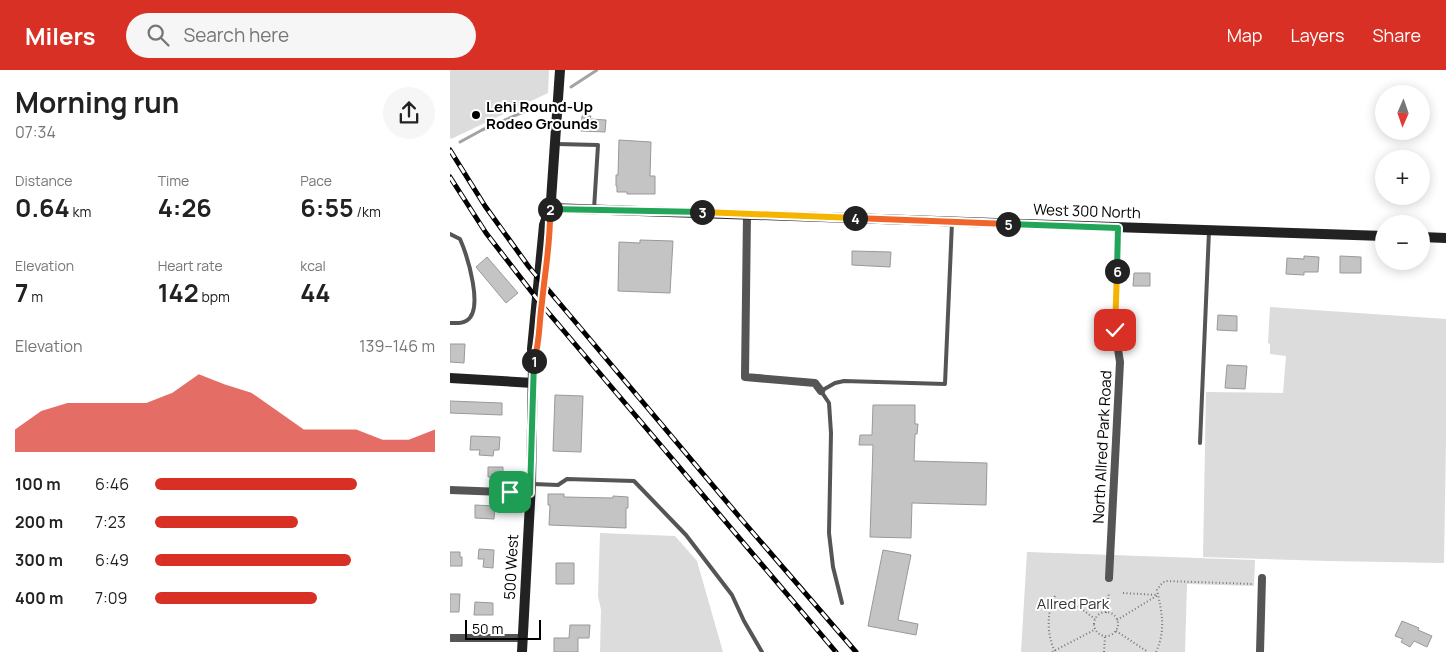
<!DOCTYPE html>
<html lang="en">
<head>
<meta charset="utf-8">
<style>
	:root { --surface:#fff; --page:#f6f6f6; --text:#222; --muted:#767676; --accent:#d93025 }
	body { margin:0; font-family:Manrope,sans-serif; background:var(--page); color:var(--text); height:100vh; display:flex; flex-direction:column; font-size:19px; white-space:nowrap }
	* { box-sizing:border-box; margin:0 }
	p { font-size:16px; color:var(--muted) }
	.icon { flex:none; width:28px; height:28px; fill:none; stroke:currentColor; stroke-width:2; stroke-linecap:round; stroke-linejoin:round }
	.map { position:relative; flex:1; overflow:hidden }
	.panel { display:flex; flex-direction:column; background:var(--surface); width:450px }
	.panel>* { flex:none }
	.needle { width:32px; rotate:182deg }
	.fabs { position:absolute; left:925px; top:15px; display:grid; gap:10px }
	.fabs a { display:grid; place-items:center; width:55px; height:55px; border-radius:50%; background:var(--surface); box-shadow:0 2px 12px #0003; font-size:25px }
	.scale { position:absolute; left:15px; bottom:12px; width:76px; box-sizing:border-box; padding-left:5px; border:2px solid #000; border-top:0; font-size:14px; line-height:18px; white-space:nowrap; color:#000; -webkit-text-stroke:4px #fff; paint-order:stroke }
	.pin { position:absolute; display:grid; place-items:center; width:42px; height:42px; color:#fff; margin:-21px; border-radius:10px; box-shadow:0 2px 8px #0006 }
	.km { position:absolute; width:25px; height:25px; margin:-12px; border-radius:50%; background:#222; color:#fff; font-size:14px; line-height:25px; text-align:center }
	.round { display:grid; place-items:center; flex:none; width:52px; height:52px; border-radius:26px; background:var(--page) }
	.summary { display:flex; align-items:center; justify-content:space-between; height:85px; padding:0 15px }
	h1 { font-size:28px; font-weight:700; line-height:38px }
	.metrics { display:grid; grid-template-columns:repeat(3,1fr); gap:8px; height:85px; padding:5px 15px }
	.metrics div { display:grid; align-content:center }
	.metrics b { font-size:25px; font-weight:700 }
	.metrics small { font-size:14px; font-weight:400 }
	.metrics p { font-size:14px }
	.chart { height:140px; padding:10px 15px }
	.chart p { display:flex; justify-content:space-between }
	.chart svg { width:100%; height:90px; margin-top:5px; fill:var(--accent); opacity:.7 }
	ul { padding:0 15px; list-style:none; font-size:16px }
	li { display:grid; grid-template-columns:80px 60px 1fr; align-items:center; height:38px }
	li i { height:12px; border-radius:6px; background:var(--accent) }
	header { display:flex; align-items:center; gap:30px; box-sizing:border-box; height:70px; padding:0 25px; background:var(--accent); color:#fff }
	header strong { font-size:24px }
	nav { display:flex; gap:28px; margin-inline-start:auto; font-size:18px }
	.search { width:350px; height:45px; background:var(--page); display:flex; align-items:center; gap:12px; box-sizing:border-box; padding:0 18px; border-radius:28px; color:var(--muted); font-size:19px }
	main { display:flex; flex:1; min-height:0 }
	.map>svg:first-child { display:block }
	.green { fill:#dcdcdc }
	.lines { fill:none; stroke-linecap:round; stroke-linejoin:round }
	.stream { stroke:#a3a3a3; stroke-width:3 }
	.building { fill:#c4c4c4; stroke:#999 }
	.path { stroke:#777; stroke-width:2; stroke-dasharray:1 2.5; stroke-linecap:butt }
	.lane { stroke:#555; stroke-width:4 }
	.street { stroke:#555; stroke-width:8 }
	.secondary { stroke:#222; stroke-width:10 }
	.rail-casing { stroke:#000; stroke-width:5 }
	.rail { stroke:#fff; stroke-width:3; stroke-dasharray:9; stroke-linecap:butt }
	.split-1-casing { stroke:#fff; stroke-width:10 }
	.split-2-casing { stroke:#fff; stroke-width:10 }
	.split-3-casing { stroke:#fff; stroke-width:10 }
	.split-4-casing { stroke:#fff; stroke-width:10 }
	.split-5-casing { stroke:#fff; stroke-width:10 }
	.split-6-casing { stroke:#fff; stroke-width:10 }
	.split-7-casing { stroke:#fff; stroke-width:10 }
	.split-1 { stroke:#22a559; stroke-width:6 }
	.split-2 { stroke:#f0652b; stroke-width:6 }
	.split-3 { stroke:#22a559; stroke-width:6 }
	.split-4 { stroke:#f5b400; stroke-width:6 }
	.split-5 { stroke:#f0652b; stroke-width:6 }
	.split-6 { stroke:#22a559; stroke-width:6 }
	.split-7 { stroke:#f5b400; stroke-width:6 }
	.poi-dot { fill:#000; stroke:#fff; stroke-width:2 }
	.labels { text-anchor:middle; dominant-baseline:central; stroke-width:4; stroke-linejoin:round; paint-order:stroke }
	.poi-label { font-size:15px; font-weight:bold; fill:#000; stroke:#fff; text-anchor:start }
	.street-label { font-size:15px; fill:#000; stroke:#fff }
	.park-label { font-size:15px; fill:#333; stroke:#fff }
</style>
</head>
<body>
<header>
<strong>Milers</strong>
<div class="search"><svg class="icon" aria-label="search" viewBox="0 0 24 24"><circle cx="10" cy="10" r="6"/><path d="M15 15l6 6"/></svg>Search here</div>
<nav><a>Map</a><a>Layers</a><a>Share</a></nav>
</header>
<main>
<section class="panel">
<div class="summary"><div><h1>Morning run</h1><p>07:34</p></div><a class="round"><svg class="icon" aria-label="share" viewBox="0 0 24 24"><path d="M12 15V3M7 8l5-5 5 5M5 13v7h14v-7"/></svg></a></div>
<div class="metrics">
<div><p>Distance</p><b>0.64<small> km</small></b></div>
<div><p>Time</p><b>4:26</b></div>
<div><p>Pace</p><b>6:55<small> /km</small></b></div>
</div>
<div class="metrics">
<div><p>Elevation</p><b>7<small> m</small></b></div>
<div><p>Heart rate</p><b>142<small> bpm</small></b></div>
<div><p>kcal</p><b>44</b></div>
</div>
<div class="chart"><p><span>Elevation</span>139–146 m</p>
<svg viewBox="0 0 160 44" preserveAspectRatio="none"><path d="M0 44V33L10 24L20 20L30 20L40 20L50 20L60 15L70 6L80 11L90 15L100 24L110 33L120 33L130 33L140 38L150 38L160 33V44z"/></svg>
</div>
<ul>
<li><b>100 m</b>6:46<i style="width:72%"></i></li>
<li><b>200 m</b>7:23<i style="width:51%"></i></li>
<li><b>300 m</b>6:49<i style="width:70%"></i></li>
<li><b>400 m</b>7:09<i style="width:58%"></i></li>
</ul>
</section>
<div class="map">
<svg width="996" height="582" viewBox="0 0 996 582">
	<rect width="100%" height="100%" fill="#fff"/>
	<!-- green -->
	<path class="green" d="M0 0H99L98 23 1 69 0 67Z
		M820 237 996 249V371L994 493 878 491 753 487 756 322 833 323 836 286 820 284V274L818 273Z
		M150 463 225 466 247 491 273 582H150L151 540 148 526Z
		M577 482 805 490 804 516 737 514 735 582H571Z"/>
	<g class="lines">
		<!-- stream -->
		<path class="stream" d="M121 17 147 0
			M10 72 32 60 92 34"/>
	</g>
	<!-- building -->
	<path class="building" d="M132 46H141L140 49 156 50 155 62 131 61Z
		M169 70 201 72 200 106H205V124H177V122H167V116H166V105H168Z
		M190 170 223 171 220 223 168 221 169 172 190 173Z
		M402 181 441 182 440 197 402 195Z
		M854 186 869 187 868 202H854V205L836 204 837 188 854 189Z
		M890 186 911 187V203H890Z
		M37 187 68 223 56 233 26 197Z
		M684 203H700V216H683Z
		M768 245 787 246V261L767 260Z
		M0 274H15L14 293 0 292Z
		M777 295 797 296 795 319 775 318Z
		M105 325 133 326 131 382 103 381Z
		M0 331 52 333V345L0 343Z
		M423 335H465V354H468L467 364H465L464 391 537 393 536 435 462 433 461 468 420 467 423 375H409L410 365H422Z
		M21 366 50 367 49 380H44L43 386 29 385 30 380H20Z
		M38 397H53V407H38Z
		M98 424H114V427L163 428V426L178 427V438H176V458L99 455 100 435H98Z
		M25 435 45 436 44 449 25 448Z
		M29 479 44 480 43 498 33 497 34 489H28Z
		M433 480 461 485 448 550 468 554 466 565 418 556Z
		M0 482H10V487H12V496H0Z
		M106 493H124V514H106Z
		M0 524H10L9 542H0Z
		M25 532 43 533V545H24Z
		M952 551 969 558 968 560 982 566 977 577 964 571 960 577 951 572 953 569 945 566Z
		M120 555H140L139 568H128V582H104V568H119Z"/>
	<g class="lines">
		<!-- path -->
		<path class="path" d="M673 523 708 525
			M605 526C596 544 597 565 605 582
			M622 532 645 549
			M644 554a12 12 0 1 1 24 0a12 12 0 1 1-24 0Z
			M656 543 659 523
			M667 550 708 525
			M666 561 698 582
			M602 582 644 560
			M654 582 655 566
			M706 582C716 560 712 543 707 520L712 513 716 511 803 514"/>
		<!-- lane -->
		<path class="lane" d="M107 74 148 75 144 139
			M0 164 10 169C17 185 35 241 16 251 11 254 5 253 0 253
			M750 373 759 161
			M83 414 108 415 117 409 184 411 236 465 282 525 294 551 312 582
			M392 533 383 497 379 463 381 363 379 333 371 321 385 313 394 311 495 314 502 152"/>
		<!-- street -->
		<path class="street" d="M297 144 295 307 365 313 371 321
			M0 420 80 423
			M659 508 670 292 665 260 668 158
			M0 568H73
			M810 582 812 508"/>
		<!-- secondary -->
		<path class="secondary" d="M100 138 934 166
			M100 145 110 0
			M971 167 996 168
			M0 308 83 313
			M72 582 81 414 83 294 82 279 94 155 100 138"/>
		<!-- rail casing -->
		<g class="rail-casing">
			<path id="rail" d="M0 80 35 136 79 197 292 450 406 582
				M0 107 36 163 91 234 386 582"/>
		</g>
		<!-- rail -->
		<use href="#rail" class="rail"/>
	</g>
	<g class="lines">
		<!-- split-1 casing -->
		<g class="split-1-casing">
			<path id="split-1" d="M60 422 80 423 84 291"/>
		</g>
		<!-- split-2 casing -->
		<g class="split-2-casing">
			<path id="split-2" d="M84 291C90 272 89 252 92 232 95 201 101 170 100 139"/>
		</g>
		<!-- split-3 casing -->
		<g class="split-3-casing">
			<path id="split-3" d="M100 139 252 142"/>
		</g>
		<!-- split-4 casing -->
		<g class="split-4-casing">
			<path id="split-4" d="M252 142 405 148"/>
		</g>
		<!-- split-5 casing -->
		<g class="split-5-casing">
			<path id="split-5" d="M405 148 558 154"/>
		</g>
		<!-- split-6 casing -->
		<g class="split-6-casing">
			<path id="split-6" d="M558 154 668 158 667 201"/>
		</g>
		<!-- split-7 casing -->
		<g class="split-7-casing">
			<path id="split-7" d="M665 260 667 201"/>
		</g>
		<!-- split-1 -->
		<use href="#split-1" class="split-1"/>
		<!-- split-2 -->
		<use href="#split-2" class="split-2"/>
		<!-- split-3 -->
		<use href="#split-3" class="split-3"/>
		<!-- split-4 -->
		<use href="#split-4" class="split-4"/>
		<!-- split-5 -->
		<use href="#split-5" class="split-5"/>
		<!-- split-6 -->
		<use href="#split-6" class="split-6"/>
		<!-- split-7 -->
		<use href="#split-7" class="split-7"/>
	</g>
	<!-- markers -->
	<circle class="poi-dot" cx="26" cy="45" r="5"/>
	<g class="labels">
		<!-- poi labels -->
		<g class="poi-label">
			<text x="36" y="36">Lehi Round-Up<tspan x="36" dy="17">Rodeo Grounds</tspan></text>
		</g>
		<!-- street labels -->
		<g class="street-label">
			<text transform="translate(637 141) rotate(2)">West 300 North</text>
			<text transform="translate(652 377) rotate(-87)">North Allred Park Road</text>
			<text transform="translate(61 497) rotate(-87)">500 West</text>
		</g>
		<!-- park labels -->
		<g class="park-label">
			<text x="623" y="533">Allred Park</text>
		</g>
	</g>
</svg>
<div class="fabs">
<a><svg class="needle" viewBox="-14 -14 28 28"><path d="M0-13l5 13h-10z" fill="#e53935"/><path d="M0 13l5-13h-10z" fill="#767676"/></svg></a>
<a>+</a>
<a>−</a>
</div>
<div class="scale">50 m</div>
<div class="pin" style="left:60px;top:422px;background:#1e9e55"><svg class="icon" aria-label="arrive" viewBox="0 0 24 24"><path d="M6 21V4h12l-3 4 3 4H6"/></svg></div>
<div class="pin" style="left:665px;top:260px;background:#d93025"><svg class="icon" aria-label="check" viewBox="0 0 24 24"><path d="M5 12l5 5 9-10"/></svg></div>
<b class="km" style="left:84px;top:291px">1</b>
<b class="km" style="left:100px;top:139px">2</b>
<b class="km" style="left:252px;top:142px">3</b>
<b class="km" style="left:405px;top:148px">4</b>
<b class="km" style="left:558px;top:154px">5</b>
<b class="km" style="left:667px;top:201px">6</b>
</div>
</main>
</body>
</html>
